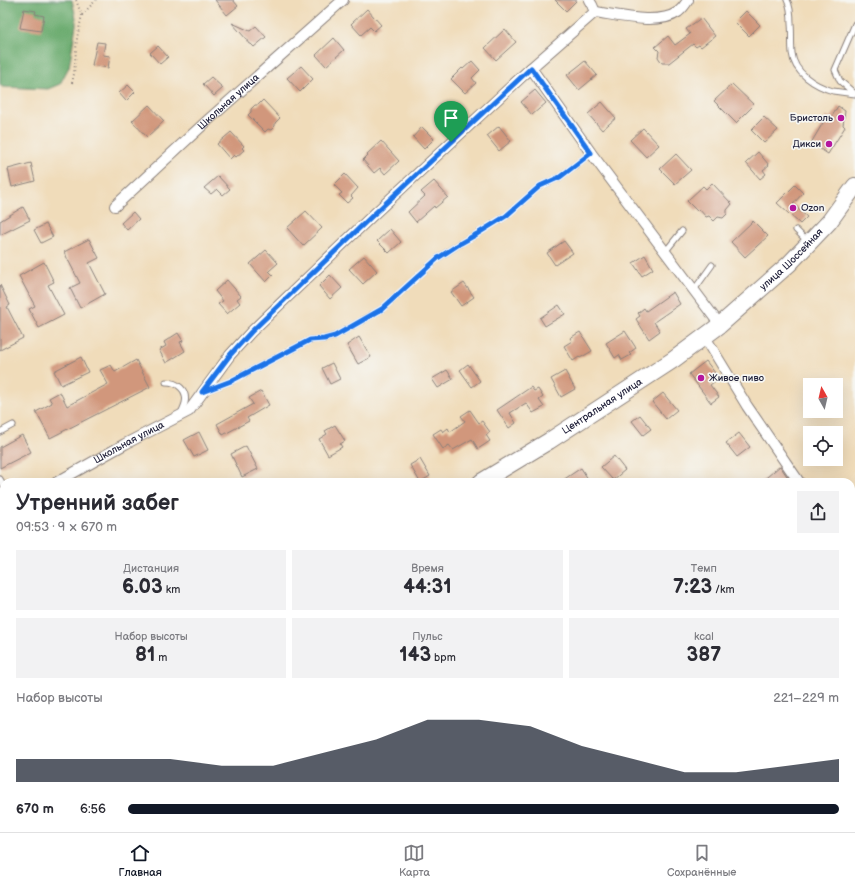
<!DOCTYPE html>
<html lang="ru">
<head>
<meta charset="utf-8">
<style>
	:root { --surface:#fff; --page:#f2f2f3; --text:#2b2b33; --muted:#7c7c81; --line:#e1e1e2; --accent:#111827 }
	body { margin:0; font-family:"Balsamiq Sans",sans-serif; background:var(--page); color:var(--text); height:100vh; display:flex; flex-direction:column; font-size:15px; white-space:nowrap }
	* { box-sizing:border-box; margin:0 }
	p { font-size:13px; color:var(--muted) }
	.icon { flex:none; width:22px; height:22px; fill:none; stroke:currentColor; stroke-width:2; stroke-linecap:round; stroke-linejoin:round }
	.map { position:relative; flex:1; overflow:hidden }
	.details { position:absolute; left:0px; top:478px; width:855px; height:354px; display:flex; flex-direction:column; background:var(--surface); border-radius:12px 12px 0 0; box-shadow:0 4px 16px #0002 }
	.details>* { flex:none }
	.needle { width:26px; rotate:352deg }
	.tools { position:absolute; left:803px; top:378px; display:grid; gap:8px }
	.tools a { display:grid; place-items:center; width:40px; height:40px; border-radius:0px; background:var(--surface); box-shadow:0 4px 16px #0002; font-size:20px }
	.pin { position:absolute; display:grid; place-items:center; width:34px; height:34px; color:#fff; margin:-41px -17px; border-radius:50% 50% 50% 0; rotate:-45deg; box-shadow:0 0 4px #0007 }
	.pin .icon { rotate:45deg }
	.round { display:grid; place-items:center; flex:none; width:42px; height:42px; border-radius:0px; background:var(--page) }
	.head { display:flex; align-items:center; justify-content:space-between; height:68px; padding:0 16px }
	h1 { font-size:22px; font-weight:800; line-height:30px }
	.stats { display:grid; grid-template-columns:repeat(3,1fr); gap:6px; height:68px; padding:4px 16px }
	.stats div { display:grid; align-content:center; border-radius:0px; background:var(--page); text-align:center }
	.stats b { font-size:20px; font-weight:800 }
	.stats small { font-size:11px; font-weight:400 }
	.stats p { font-size:11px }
	.chart { height:112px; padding:8px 16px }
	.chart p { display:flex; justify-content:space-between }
	.chart svg { width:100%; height:72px; margin-top:4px; fill:var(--accent); opacity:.7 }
	ul { padding:0 16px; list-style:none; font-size:13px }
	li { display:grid; grid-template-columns:64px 48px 1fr; align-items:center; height:30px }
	li i { height:10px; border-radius:5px; background:var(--accent) }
	.tab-bar { display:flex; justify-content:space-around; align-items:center; height:56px; border-top:1px solid var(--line); background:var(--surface); font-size:11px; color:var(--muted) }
	.tab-bar a { display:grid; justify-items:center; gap:2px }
	.tab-bar .on { color:var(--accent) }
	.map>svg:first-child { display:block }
	.forest { fill:#6cac6f; stroke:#476755 }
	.building { fill:#d1977b }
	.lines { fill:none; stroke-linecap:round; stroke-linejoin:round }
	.lane-casing { stroke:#897f7a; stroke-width:7 }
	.street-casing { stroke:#897f7a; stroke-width:12 }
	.primary-casing { stroke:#897f7a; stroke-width:18 }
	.path { stroke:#897f7a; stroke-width:2; stroke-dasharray:1 3; stroke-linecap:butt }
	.lane { stroke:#fff; stroke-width:5 }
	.street { stroke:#fff; stroke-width:10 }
	.primary { stroke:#fff; stroke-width:16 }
	.route-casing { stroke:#fff; stroke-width:8 }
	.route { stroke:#1a73e8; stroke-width:5 }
	.poi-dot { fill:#b5179e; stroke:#f6f6f2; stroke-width:1.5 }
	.labels { text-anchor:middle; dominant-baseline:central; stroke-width:3.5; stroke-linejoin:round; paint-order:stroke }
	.street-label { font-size:10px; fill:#22223b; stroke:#f6f6f2 }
	.poi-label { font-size:10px; fill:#22223b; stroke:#f6f6f2; text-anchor:end }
</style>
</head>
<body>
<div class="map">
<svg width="855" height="832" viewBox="0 0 855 832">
	<rect width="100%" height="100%" fill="#f6f6f2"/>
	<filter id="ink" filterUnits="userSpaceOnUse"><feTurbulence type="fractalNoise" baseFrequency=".025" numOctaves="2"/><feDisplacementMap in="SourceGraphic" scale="8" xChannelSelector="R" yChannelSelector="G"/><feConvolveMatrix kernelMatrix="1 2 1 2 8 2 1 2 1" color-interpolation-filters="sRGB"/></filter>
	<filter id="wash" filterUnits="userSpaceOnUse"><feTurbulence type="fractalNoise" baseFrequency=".012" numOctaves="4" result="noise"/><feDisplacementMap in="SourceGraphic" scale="16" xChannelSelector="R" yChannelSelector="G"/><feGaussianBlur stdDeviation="0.9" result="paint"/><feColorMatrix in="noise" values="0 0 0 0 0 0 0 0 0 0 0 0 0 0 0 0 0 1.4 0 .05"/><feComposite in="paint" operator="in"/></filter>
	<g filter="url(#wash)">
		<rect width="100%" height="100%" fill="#f0dcba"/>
		<!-- forest -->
		<path class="forest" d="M0 0H72L76 18V25L69 67 60 84 48 89 2 87 0 85Z"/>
		<g id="blocks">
			<!-- building -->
			<path class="building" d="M215 0H233L238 6 227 15Z
				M555 0H577L566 11Z
				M24 9 36 11 35 14 44 16 41 31 20 28Z
				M367 9 381 25 374 31 370 27 361 35 351 24Z
				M746 11 760 25 749 36 735 22Z
				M701 18 715 36 701 47 699 45 696 47 693 44 669 63H662L658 57 659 51 655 47 668 36 675 45 690 34 686 29Z
				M232 23 250 31 256 26 266 37 254 47 251 44H249L247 41V40Z
				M505 29 516 42 496 60 485 48Z
				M334 38 344 50 326 66 316 55Z
				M97 42 105 43 103 55 110 56 108 68 92 65Z
				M158 46 168 57 160 64 150 53Z
				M472 61 480 70 472 78 476 83 465 93 451 79 462 68 463 69Z
				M585 61 597 75 579 90 567 75Z
				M301 66 313 79 300 92 287 78Z
				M211 77 223 88 214 96 203 84Z
				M732 84 754 105 736 123 714 101Z
				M128 85 135 92 126 101 119 93Z
				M535 90 546 103 532 115 521 102Z
				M263 100 280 118 275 123V126L271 130 268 129 265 132 248 115 251 112V109L255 105H258Z
				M602 102 616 118 602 130 588 114Z
				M149 105 164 121 147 137 132 121Z
				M838 106 845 111 843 125 845 127 828 154 811 143 827 116 831 118Z
				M764 117 778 130 764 143 751 130Z
				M499 126 511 141 499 151 487 136Z
				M422 127 434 139 424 149 413 137Z
				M643 128 659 145 646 157 630 140Z
				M231 132 244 146 242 148 244 150 236 157 234 155 230 159 217 144Z
				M381 141 399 161 385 174 380 168 374 173 363 160 368 155 367 154Z
				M758 152 769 165 763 170 766 174 760 179 746 163Z
				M676 154 691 170 675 184 660 169Z
				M31 163 35 181 12 187 8 169Z
				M345 174 358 188 351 196 353 198 347 203 339 195 342 193 334 185Z
				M218 176 230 189 223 195 217 189 211 194 204 188Z
				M434 181 448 197 435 208 434 206 416 222 408 212 425 196 421 192Z
				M712 183 732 204 727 210V214L723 218 718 217 714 221 709 216 706 217 699 209 697 211 687 201 703 186 706 189Z
				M795 185 803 193 793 204 807 217 800 224 777 203Z
				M23 207 30 220 0 235V221Z
				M306 211 322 228 303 246 287 228Z
				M133 212 139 219 127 230 121 223Z
				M753 221 768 236 745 257 731 242Z
				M46 224 53 237 41 243 34 230Z
				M390 229 401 242 389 253 377 241Z
				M89 239 99 258 89 263 105 294 80 308 70 288 80 283 64 252Z
				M564 241 573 253 555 265 547 253Z
				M266 250 278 263 269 271 273 275 266 282 250 264Z
				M645 255 653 269 642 276 633 263Z
				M364 256 377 271 363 284 349 269Z
				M44 262 54 282 48 285 64 315 39 328 29 309 35 306 19 276Z
				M330 275 342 288 330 299 319 286Z
				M227 280 241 296 237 299 240 303 227 314 218 304 223 301 215 291Z
				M464 283 474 297 461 306 451 292Z
				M0 285 10 305 7 307 23 338 0 350Z
				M673 292 680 304 654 322 660 331 649 339 636 319 640 316 638 313 644 308 646 311Z
				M559 305 565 314 545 326 540 318Z
				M625 331 636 348 629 353 631 355 622 360 619 355 615 358 606 343Z
				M580 332 592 351 580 358 579 357 573 361 564 346 572 341 570 338Z
				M178 333 183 341 180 342 185 351 166 363 159 350 166 346 164 342Z
				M359 337 371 357 358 364 347 345Z
				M81 357 88 372 61 385 54 371Z
				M136 360 150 387 50 438 36 412 52 403 49 398 60 392 67 406 108 384 100 370 111 365 115 372Z
				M706 361 719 378 710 385 719 397 711 403 689 374Z
				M332 363 340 379 330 384 322 368Z
				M468 364 480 381 472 387 460 370Z
				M447 370 453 379 438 388 432 379Z
				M565 371 575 389 561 397 551 379Z
				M531 387 534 391 538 389 543 397 539 400 544 407 533 413 526 403 510 413 516 423 509 428 497 410Z
				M261 391 269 405 247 418 249 421 223 435 217 424 253 404 249 398Z
				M663 393 677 410 666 419 652 402Z
				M470 410 479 423 482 421 490 432 486 435 490 441 478 449 472 439 453 450 449 445 443 449 433 434 441 429 443 432 448 428 450 432 465 421 461 416Z
				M640 415 651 429 643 435 632 421Z
				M335 425 345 441 340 444 342 447 328 455 319 439 327 434 325 431Z
				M199 432 208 450 194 457 184 440Z
				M739 433 750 447 737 457 726 443Z
				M22 435 31 452 0 468V447Z
				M246 446 258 469 242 477 231 454Z
				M614 456 625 470 613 480 601 467Z
				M420 459 430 476 420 482 410 465Z
				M780 466 791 482H761Z
				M581 468 588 479 582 482H560Z"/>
		</g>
	</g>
	<g filter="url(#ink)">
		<use href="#blocks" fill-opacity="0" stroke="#897f7a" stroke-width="1"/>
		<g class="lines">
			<!-- lane casing -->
			<g class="lane-casing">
				<path id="lane" d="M787 0C791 7 791 17 791 24 792 34 791 43 792 53 794 73 815 86 833 91 840 92 848 93 855 94
					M854 93 840 81 835 70 855 24
					M796 230 808 242
					M665 252 682 231
					M694 290 712 265
					M166 382C177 382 188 390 185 403 184 407 182 411 180 415
					M205 391 231 381 310 340 324 339 335 336 382 309 438 258 461 243 477 234 506 216 540 186 560 177 591 153
					M0 432 13 425
					M0 479 4 486
					M586 828 591 832"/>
			</g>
			<!-- street casing -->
			<g class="street-casing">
				<g id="street">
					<path d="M589 0 592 5 595 12"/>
					<path d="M595 12C617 15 658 26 678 12 682 9 685 5 688 0"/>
					<path d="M531 68 591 153 720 325"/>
					<path id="s1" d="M115 206 207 121 343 0"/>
					<path d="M705 337 747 406 799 482"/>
					<path id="s2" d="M57 482 125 444 189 411 230 355 251 332 372 216 531 68 595 12"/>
					<path d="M0 513 4 511"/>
					<path d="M851 551 855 555"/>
					<path d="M851 610 855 606"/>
					<path d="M851 823 855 818"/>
					<path d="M336 832 343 828"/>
					<path d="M467 832 470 828"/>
					<path d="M655 832 658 828"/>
					<path d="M842 832 846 828"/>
				</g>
			</g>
			<!-- primary casing -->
			<g class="primary-casing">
				<g id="primary">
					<path id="s3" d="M481 482 549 441 673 360 720 325 789 264 829 222 855 186"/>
					<path d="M0 750 4 747"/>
				</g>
			</g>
			<!-- path -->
			<path class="path" d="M82 15 96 0
				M72 83 74 74 77 38 82 15 80 11 76 0"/>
			<!-- lane -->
			<use href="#lane" class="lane"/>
			<!-- street -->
			<use href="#street" class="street"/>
			<!-- primary -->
			<use href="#primary" class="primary"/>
		</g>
	</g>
	<g class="lines" filter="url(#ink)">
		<!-- route casing -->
		<g class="route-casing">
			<path id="route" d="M531 68 591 153 560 177 540 186 506 216 477 234 461 243 438 258 382 309 335 336 324 339 310 340 231 381 202 392 230 355 251 332 372 216Z"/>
		</g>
		<!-- route -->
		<use href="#route" class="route"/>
	</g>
	<!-- markers -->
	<g class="poi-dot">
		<circle cx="841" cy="118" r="4"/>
		<circle cx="829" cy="144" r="4"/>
		<circle cx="793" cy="208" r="4"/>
		<circle cx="701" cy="378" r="4"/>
	</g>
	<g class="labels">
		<!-- street labels -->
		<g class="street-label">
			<text stroke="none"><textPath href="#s1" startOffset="154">Школьная улица</textPath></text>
			<text stroke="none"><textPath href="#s3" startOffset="383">улица Шоссейная</textPath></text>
			<text stroke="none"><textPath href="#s3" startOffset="143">Центральная улица</textPath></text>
			<text stroke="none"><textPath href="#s2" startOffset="82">Школьная улица</textPath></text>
		</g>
		<!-- poi labels -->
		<g class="poi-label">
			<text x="833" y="118">Бристоль</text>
			<text x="821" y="144">Дикси</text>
			<text x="801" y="208" text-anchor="start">Ozon</text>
			<text x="709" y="378" text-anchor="start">Живое пиво</text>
		</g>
	</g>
</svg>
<div class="tools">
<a><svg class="needle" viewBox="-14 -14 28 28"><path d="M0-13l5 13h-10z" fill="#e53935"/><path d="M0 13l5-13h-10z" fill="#7c7c81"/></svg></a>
<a><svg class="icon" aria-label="locate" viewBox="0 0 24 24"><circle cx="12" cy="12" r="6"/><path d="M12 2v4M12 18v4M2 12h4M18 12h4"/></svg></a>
</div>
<div class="pin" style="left:451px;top:142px;background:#1e9e55"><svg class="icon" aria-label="arrive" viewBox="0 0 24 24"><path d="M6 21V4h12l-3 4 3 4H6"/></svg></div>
<section class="details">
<div class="head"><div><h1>Утренний забег</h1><p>09:53 · 9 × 670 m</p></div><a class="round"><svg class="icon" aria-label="share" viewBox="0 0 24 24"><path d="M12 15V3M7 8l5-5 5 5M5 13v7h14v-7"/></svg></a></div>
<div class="stats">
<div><p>Дистанция</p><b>6.03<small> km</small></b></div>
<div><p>Время</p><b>44:31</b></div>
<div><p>Темп</p><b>7:23<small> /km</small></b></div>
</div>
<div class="stats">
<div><p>Набор высоты</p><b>81<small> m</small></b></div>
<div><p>Пульс</p><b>143<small> bpm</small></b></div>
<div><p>kcal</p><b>387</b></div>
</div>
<div class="chart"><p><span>Набор высоты</span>221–229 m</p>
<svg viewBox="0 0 160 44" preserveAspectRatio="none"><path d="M0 44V30L10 30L20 30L30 30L40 34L50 34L60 26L70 18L80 6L90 6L100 10L110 22L120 30L130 38L140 38L150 34L160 30V44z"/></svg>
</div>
<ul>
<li><b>670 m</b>6:56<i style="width:100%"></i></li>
</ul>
</section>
</div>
<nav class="tab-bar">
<a class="on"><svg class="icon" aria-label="home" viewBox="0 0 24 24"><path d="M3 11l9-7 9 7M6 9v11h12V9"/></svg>Главная</a>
<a><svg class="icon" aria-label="map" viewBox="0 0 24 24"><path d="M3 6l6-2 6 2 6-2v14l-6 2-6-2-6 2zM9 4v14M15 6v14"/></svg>Карта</a>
<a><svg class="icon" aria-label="saved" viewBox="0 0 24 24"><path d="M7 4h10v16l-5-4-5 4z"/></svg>Сохранённые</a>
</nav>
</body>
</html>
